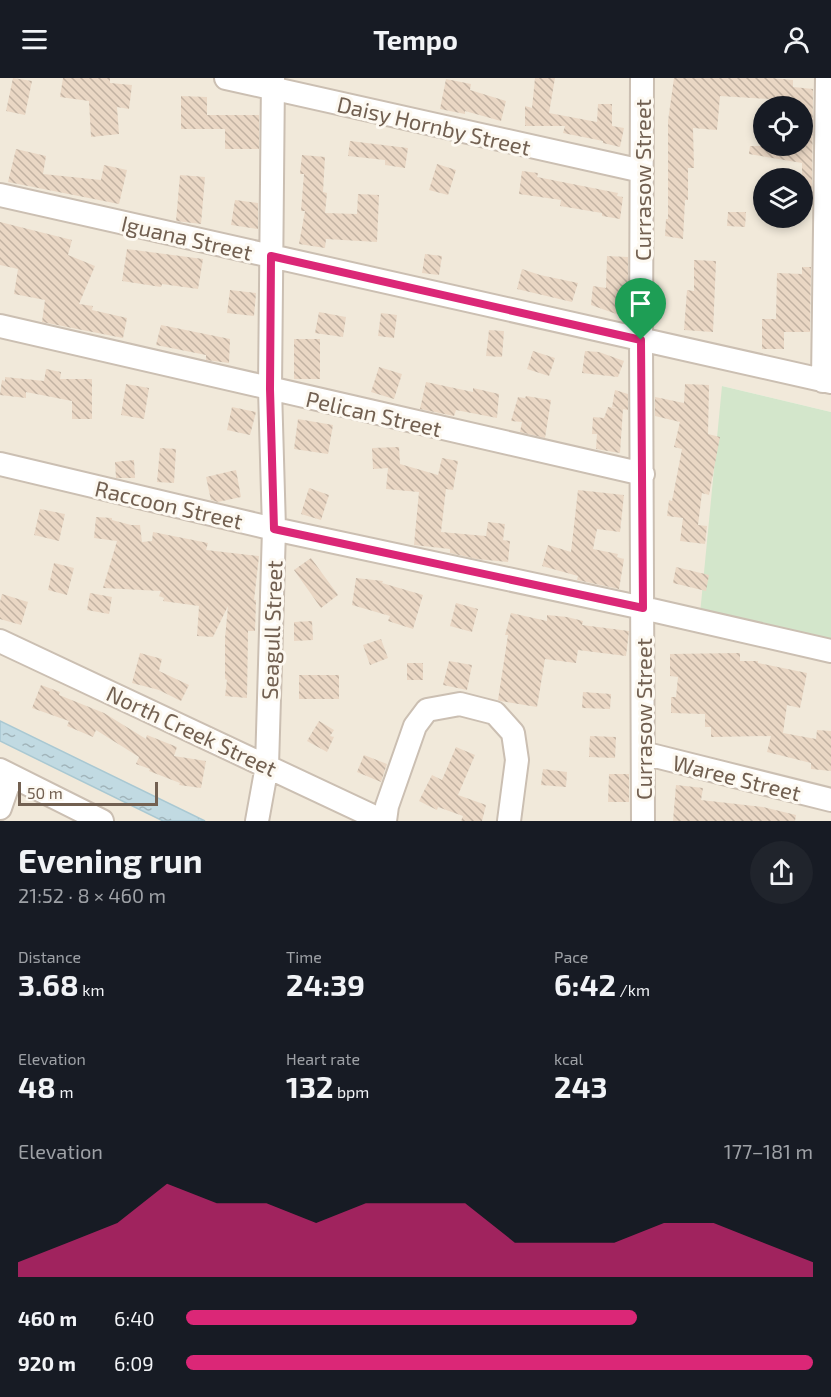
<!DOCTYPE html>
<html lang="en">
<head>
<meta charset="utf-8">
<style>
	:root { --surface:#171b24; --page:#20242c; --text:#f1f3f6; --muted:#9ea1a6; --accent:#db2777 }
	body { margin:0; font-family:"Exo 2",sans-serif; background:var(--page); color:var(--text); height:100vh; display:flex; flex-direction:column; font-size:22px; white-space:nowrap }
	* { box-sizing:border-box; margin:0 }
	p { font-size:20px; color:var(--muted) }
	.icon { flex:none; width:33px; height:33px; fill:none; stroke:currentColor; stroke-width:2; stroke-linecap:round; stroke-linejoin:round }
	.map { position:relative; height:743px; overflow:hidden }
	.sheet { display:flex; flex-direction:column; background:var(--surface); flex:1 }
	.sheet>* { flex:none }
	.controls { position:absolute; left:753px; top:18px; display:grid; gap:12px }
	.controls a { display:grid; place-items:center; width:60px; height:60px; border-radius:50%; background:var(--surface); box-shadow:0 3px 9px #0003; font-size:30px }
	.scale { position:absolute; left:18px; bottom:15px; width:140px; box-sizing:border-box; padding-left:6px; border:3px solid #726051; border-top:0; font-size:16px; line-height:21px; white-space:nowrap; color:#726051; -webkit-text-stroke:4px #fdf9f1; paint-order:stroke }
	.pin { position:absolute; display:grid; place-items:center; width:51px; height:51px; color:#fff; margin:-62px -26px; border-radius:50% 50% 50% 0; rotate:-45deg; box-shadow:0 0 6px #0007 }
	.pin .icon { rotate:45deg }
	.round { display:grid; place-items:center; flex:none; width:63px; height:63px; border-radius:32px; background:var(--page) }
	.summary { display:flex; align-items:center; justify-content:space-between; height:102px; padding:0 18px }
	h1 { font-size:33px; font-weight:700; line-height:45px }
	.metrics { display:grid; grid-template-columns:repeat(3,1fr); gap:9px; height:102px; padding:6px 18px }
	.metrics div { display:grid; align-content:center }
	.metrics b { font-size:30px; font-weight:700 }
	.metrics small { font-size:16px; font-weight:400 }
	.metrics p { font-size:16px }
	.chart { height:168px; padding:12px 18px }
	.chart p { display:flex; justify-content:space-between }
	.chart svg { width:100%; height:108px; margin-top:6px; fill:var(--accent); opacity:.7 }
	ul { padding:0 18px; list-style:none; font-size:20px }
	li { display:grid; grid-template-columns:96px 72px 1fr; align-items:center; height:45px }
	li i { height:15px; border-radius:8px; background:var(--accent) }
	header { display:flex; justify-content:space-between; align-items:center; height:78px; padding:0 18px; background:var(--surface); font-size:27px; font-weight:700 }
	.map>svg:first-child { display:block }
	.residential { fill:#f1e9da; fill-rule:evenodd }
	.pitch { fill:#d3e6cb }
	.water { fill:url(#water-ripples); stroke:#a9c8d2; stroke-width:1.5 }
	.building { fill:url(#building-back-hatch) }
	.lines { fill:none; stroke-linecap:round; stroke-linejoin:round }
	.minor-casing { stroke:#cbbfb2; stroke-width:26 }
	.minor { stroke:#fff; stroke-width:22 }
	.route-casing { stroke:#fff; stroke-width:12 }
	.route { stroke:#db2777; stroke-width:8 }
	.labels { text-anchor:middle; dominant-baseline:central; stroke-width:6; stroke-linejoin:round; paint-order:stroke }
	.street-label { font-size:22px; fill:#726051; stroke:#fdf9f1 }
</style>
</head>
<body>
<header><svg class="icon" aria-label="menu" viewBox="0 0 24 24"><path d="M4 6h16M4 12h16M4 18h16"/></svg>Tempo<svg class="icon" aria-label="person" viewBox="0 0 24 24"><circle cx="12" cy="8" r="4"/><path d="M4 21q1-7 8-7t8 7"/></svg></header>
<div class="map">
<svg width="831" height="743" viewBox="0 0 831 743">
	<defs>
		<pattern id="water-ripples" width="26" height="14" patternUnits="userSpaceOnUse" patternTransform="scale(1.5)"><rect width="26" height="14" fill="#c1dae2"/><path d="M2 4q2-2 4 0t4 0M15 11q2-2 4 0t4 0" fill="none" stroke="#a1b4ba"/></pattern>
		<pattern id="building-back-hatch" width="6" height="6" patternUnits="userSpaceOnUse" patternTransform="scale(1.5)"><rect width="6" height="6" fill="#ead7c4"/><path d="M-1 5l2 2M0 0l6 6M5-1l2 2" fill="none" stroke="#c2b2a2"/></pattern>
	</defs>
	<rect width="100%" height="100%" fill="#faf6eb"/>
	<!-- residential -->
	<path class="residential" d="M0 0H831V334L722 308 831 566V743H205L0 643ZM764 28H802V68H764ZM764 100H802V140H764Z
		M0 663 163 743H0Z"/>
	<!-- pitch -->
	<path class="pitch" d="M722 308 831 334V566L700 536Z"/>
	<!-- water -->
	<path class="water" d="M0 643 205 743H163L0 663Z"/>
	<!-- building -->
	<path class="building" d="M13 0 32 3 25 37 6 33Z
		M63 0H110V5L132 7 129 31 117 29 119 56 91 59 89 23 60 19Z
		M535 0H555L549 35 597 44 598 26H612V48L624 50 620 69 603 65V63L563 55 565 48H525V28L532 30Z
		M674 0H772L793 2V9L813 11 812 117 802 116V85L749 76 750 68H802V28H769L770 21 720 18 717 52 693 50 694 90H688V122H685L683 161 665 158 666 141H668V43Z
		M446 1 471 6 470 12 506 23 501 43 465 33V36L440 31Z
		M181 18 207 19V37H259V71H225V51H181Z
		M350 63 408 70 405 90 385 87V82L348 78Z
		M16 71 46 78 43 96 101 102 104 87 127 92 119 126 8 104Z
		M302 77 325 79 323 114 327 115 325 135 357 136 358 116 379 117 377 164 326 161 325 170 299 166 305 133H301L304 96H300Z
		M437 86 456 92 448 117 429 112Z
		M522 93 538 95 537 99 618 115 617 118 623 119 620 141 602 138V135L560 128 561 122 519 116Z
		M180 97 205 99 201 146 176 143Z
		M235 122 258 125V151L231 147Z
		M728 134H746L745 149 727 148Z
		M0 144 72 162 68 177 95 188 79 226 93 228 92 232 127 240 123 260 42 244 45 222 14 216 18 191 0 187Z
		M127 171 203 181 198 211 162 206 161 209 122 203Z
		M425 176 442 178 439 197 422 195Z
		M607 178 628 179V223L622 238 591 227 593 208 606 210Z
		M694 182 716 183 713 254 684 252 687 212 694 213Z
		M802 189H811L810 254H784V271H762V241H776L777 195 802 196Z
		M522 191 540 197 578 205 572 224 517 211Z
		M230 212 256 215 254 238 227 235Z
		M319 234 346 239 343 259 315 255Z
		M381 235 397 237 394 260 378 258Z
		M161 247 230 261 229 285 206 282V277L156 267Z
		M489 252 504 253 502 279 486 278Z
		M294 261H320V301H294Z
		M533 273 555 280 549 298 527 291Z
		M585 273 599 274 624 283 618 299 582 295Z
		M379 289 402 296 394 321 371 314Z
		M46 291 61 294 60 301H92V341H72V323L26 314V320L0 317 2 302 5 303V299L44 303Z
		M426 304 473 314V310L499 316 497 340 456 332 454 338 420 331Z
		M126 306 149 310 144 341 121 337Z
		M685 306 709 307 708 356 720 359 709 417 702 415 698 447 707 448 705 466 680 463 683 440 667 438 669 422 672 423 682 371 674 369 680 344 655 338V319L684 325Z
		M615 312 628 316V332L612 329Z
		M526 318 551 322 545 360 520 354 522 344 511 343 518 319 525 320Z
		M232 329 256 334 250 357 227 352Z
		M608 329 623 331 620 375 596 371 597 356H592L593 339 604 340Z
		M298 341 333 347 328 376 294 371Z
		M399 369 400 386 438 397 442 380 458 383 453 412 446 411 441 454 486 458 488 444 505 446 503 462 510 463 508 484 477 481 450 475V471L414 467 419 414 386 411 388 390 373 391 372 370Z
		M160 370 176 371 174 405 157 404Z
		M134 382 135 400H116L115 384Z
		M236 392 241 419 218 424 211 422 206 399Z
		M309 410 329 417 321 442 301 436Z
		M578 412 624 417 620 454 597 451 593 471 618 476 617 479 624 481 619 511 577 502 578 498 542 488 548 467 571 474Z
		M40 431 65 436 59 463 34 457Z
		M96 439 112 440V442L131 447H140L142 464 152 463 153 454 208 465 206 472 259 478 254 522H256L255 553H248L247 620 225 618 227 602 225 601V560L228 528 213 559 197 558 199 528 163 523 164 520 159 518 161 513 103 510 117 463 94 460Z
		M311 480 338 517 321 530 294 492Z
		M54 485 74 490 67 517 48 512Z
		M676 489 709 497 706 513 673 505Z
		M356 500 383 503 382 505 423 517 413 551 388 543 390 538 352 527Z
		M90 515 112 519 109 536 87 532Z
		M2 516 28 524 21 547 0 541V524Z
		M456 525 478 531 472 554 450 548Z
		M511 535 547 543V537L567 539 583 543 582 547 629 553 626 578 578 572 576 585 545 581 537 629 500 623 498 622 508 557H505Z
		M312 543 313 562 294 563V544Z
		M381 561 388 580 370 587 363 567Z
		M140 575 162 581 159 593 189 607 181 623 159 612 132 605Z
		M740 575V583H758V585L807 595 800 630 787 627 783 655 816 661 817 652 831 653V693L811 691V685L767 674 771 658 711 659V649H705V636L671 635V619H676L678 599 670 598V576Z
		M449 583 472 587 467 612 443 607Z
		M407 585H423V602H407Z
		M299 597H339V621H299Z
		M41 607 60 614 59 617 104 635 146 661 147 657 177 669 174 678 206 683 201 710 179 707 180 705 149 693 150 691 136 686 139 679 96 652 93 659 67 648 69 643 32 630Z
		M583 614 611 616 610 631 582 630Z
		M319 643 334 652 330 658 334 659 327 674 307 663Z
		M590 658 616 659 615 680 589 679Z
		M456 669 475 677 458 717 486 727 482 743H461L463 738 438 729 437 732 419 723 432 697 442 702Z
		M364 677 387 686 381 704 357 694Z
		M543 691 567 694 566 709 541 707Z
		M609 696H629V724H608Z
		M676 707 703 710 701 722 763 729 796 737 795 743H673Z"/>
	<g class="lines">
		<!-- minor casing -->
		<g class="minor-casing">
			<path id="minor" d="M226 0 642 93
				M642 0 641 262 643 743
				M0 117 831 304
				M0 248 643 396
				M823 303 827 0
				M0 386 274 451 643 530 831 573
				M0 563 383 743
				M643 675 831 722
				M0 692 102 743
				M0 730 11 698
				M257 743 267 688 274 451 270 311 273 0
				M385 743 387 728 415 648 427 632 460 626 495 635 513 655 517 682 509 743"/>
		</g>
		<!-- minor -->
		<use href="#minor" class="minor"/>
	</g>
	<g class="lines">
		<!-- route casing -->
		<g class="route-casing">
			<path id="route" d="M271 178 641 262 643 530 274 451 270 311Z"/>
		</g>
		<!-- route -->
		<use href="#route" class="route"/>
	</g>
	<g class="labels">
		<!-- street labels -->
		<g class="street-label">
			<text transform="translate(434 47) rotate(13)">Daisy Hornby Street</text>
			<text transform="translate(642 102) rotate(-90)">Currasow Street</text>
			<text transform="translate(187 159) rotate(13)">Iguana Street</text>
			<text transform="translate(374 335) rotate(13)">Pelican Street</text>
			<text transform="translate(169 426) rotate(13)">Raccoon Street</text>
			<text transform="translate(271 552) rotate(-88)">Seagull Street</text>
			<text transform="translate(643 641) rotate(-90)">Currasow Street</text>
			<text transform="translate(192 652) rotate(25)">North Creek Street</text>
			<text transform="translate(737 699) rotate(14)">Waree Street</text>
		</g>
	</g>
</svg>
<div class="controls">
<a><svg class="icon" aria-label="locate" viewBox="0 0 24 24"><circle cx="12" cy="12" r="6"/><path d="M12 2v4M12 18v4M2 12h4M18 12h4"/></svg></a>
<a><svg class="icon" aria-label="layers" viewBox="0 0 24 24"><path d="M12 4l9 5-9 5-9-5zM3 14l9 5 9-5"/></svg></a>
</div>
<div class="scale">50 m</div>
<div class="pin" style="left:641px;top:262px;background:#1e9e55"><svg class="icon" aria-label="arrive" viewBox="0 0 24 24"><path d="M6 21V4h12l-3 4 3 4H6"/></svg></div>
</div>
<section class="sheet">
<div class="summary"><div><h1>Evening run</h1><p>21:52 · 8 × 460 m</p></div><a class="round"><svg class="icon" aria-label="share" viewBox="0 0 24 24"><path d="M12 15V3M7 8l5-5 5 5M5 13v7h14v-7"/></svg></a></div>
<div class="metrics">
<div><p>Distance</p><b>3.68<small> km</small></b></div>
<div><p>Time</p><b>24:39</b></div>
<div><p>Pace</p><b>6:42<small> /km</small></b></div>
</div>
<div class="metrics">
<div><p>Elevation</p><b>48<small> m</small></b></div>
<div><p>Heart rate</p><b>132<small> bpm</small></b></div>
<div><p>kcal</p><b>243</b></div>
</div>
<div class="chart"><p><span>Elevation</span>177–181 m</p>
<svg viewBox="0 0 160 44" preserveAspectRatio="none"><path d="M0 44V38L10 30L20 22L30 6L40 14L50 14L60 22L70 14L80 14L90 14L100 30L110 30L120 30L130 22L140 22L150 30L160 38V44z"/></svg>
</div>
<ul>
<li><b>460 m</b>6:40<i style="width:72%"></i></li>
<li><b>920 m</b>6:09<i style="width:100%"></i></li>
</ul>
</section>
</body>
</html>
